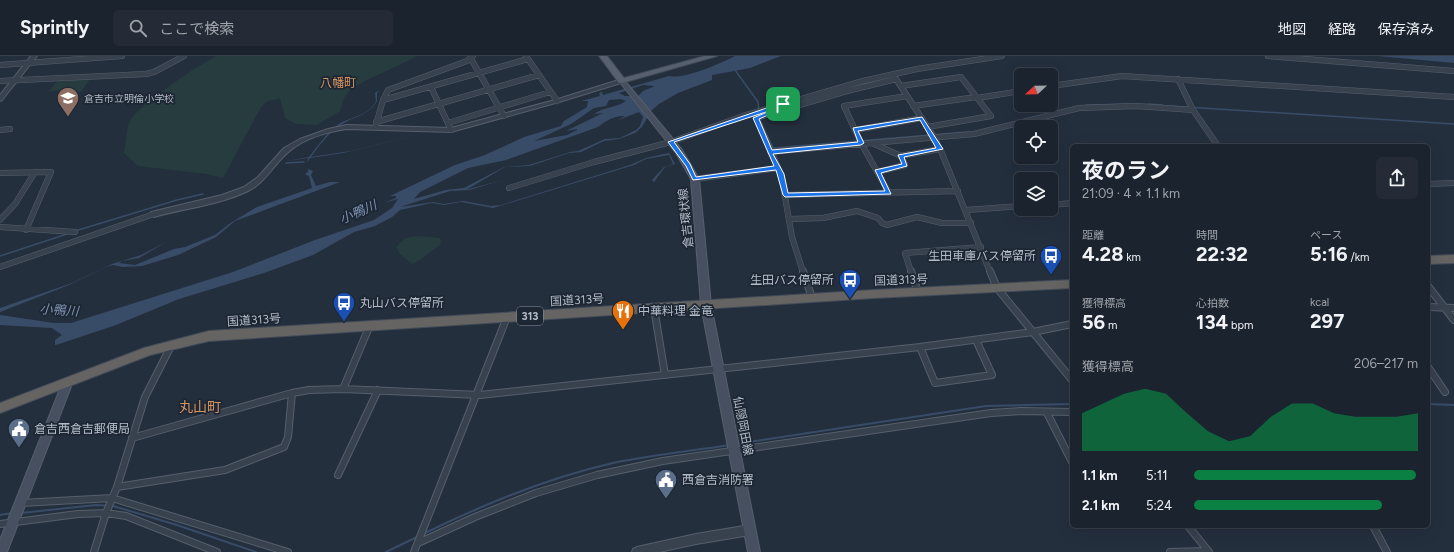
<!DOCTYPE html>
<html lang="ja">
<head>
<meta charset="utf-8">
<style>
	:root { --surface:#1b232e; --page:#242b36; --text:#f1f3f6; --muted:#a0a4aa; --line:#39404a; --accent:#0b8043 }
	body { margin:0; font-family:Figtree,"Noto Sans JP",sans-serif; background:var(--page); color:var(--text); height:100vh; display:flex; flex-direction:column; font-size:15px; white-space:nowrap }
	* { box-sizing:border-box; margin:0 }
	p { font-size:13px; color:var(--muted) }
	.icon { flex:none; width:22px; height:22px; fill:none; stroke:currentColor; stroke-width:2; stroke-linecap:round; stroke-linejoin:round }
	.map { position:relative; flex:1; overflow:hidden }
	.details { position:absolute; left:1070px; top:88px; width:360px; height:384px; display:flex; flex-direction:column; background:var(--surface); border-radius:6px; box-shadow:0 4px 16px #0002,0 0 0 1px var(--line) }
	.details>* { flex:none }
	.needle { width:26px; rotate:248deg }
	.fabs { position:absolute; left:1014px; top:12px; display:grid; gap:8px }
	.fabs a { display:grid; place-items:center; width:44px; height:44px; border-radius:6px; background:var(--surface); box-shadow:0 4px 16px #0002,0 0 0 1px var(--line); font-size:20px }
	.pin { position:absolute; display:grid; place-items:center; width:34px; height:34px; color:#fff; margin:-17px; border-radius:8px; box-shadow:0 2px 6px #0006 }
	.round { display:grid; place-items:center; flex:none; width:42px; height:42px; border-radius:6px; background:var(--page) }
	.headline { display:flex; align-items:center; justify-content:space-between; height:68px; padding:0 12px }
	h1 { font-size:22px; font-weight:700; line-height:30px }
	.metrics { display:grid; grid-template-columns:repeat(3,1fr); gap:6px; height:68px; padding:4px 12px }
	.metrics div { display:grid; align-content:center }
	.metrics b { font-size:20px; font-weight:700 }
	.metrics small { font-size:11px; font-weight:400 }
	.metrics p { font-size:11px }
	.chart { height:112px; padding:8px 12px }
	.chart p { display:flex; justify-content:space-between }
	.chart svg { width:100%; height:72px; margin-top:4px; fill:var(--accent); opacity:.7 }
	ul { padding:0 12px; list-style:none; font-size:13px }
	li { display:grid; grid-template-columns:64px 48px 1fr; align-items:center; height:30px }
	li i { height:10px; border-radius:5px; background:var(--accent) }
	header { display:flex; align-items:center; gap:24px; box-sizing:border-box; height:56px; padding:0 20px; background:var(--surface); border-bottom:1px solid var(--line) }
	header strong { font-size:19px }
	nav { display:flex; gap:22px; margin-inline-start:auto; font-size:14px }
	.search { width:280px; height:36px; background:var(--page); display:flex; align-items:center; gap:10px; box-sizing:border-box; padding:0 14px; border-radius:6px; color:var(--muted); font-size:15px }
	.map>svg:first-child { display:block }
	.green { fill:#263c3f }
	.water { fill:#394c67; fill-rule:evenodd }
	.lines { fill:none; stroke-linecap:round; stroke-linejoin:round }
	.stream-far1 { stroke:#394c67; stroke-width:1.5 }
	.stream { stroke:#394c67; stroke-width:2 }
	.minor-far1-casing { stroke:#565f6c; stroke-width:6 }
	.minor-casing { stroke:#565f6c; stroke-width:8 }
	.tertiary-casing { stroke:#565f6c; stroke-width:2 }
	.secondary-casing { stroke:#565f6c; stroke-width:2 }
	.primary-casing { stroke:#414a57; stroke-width:2 }
	.trunk-casing { stroke:#434c59; stroke-width:2 }
	.minor-far1 { stroke:#38414e; stroke-width:5 }
	.minor { stroke:#38414e; stroke-width:6 }
	.tertiary { fill:#38414e; fill-rule:evenodd }
	.secondary { fill:#465061; fill-rule:evenodd }
	.primary { fill:#56606e; fill-rule:evenodd }
	.trunk { fill:#656462; fill-rule:evenodd }
	.route { fill:#1a73e8; stroke:#fff; fill-rule:evenodd }
	.labels { text-anchor:middle; dominant-baseline:central; stroke-width:3.5; stroke-linejoin:round; paint-order:stroke }
	.far-poi-label { font-size:10px; fill:#b4bcc9; stroke:#1d2633; text-anchor:start }
	.shield { fill:#1d2633; stroke:#878f9c; stroke-width:1 }
	.shield-label { font-size:11px; font-weight:bold; fill:#b4bcc9 }
	.far-quarter-label { font-size:12px; fill:#d59563; stroke:#1d2633 }
	.street-label { font-size:12px; fill:#b4bcc9; stroke:#1d2633 }
	.poi-label { font-size:12px; fill:#b4bcc9; stroke:#1d2633; text-anchor:start }
	.water-label { font-size:13px; font-style:italic; fill:#7c92b1; stroke:#1d2633 }
	.quarter-label { font-size:14px; fill:#d59563; stroke:#1d2633 }
</style>
</head>
<body>
<header>
<strong>Sprintly</strong>
<div class="search"><svg class="icon" aria-label="search" viewBox="0 0 24 24"><circle cx="10" cy="10" r="6"/><path d="M15 15l6 6"/></svg>ここで検索</div>
<nav><a>地図</a><a>経路</a><a>保存済み</a></nav>
</header>
<div class="map">
<svg width="1454" height="496" viewBox="0 0 1454 496">
	<rect width="100%" height="100%" fill="#242f3e"/>
	<!-- green -->
	<path class="green" d="M216 0H418L365 25 350 34 344 42 340 55 317 69 296 68 285 62 280 42 266 46 261 51 223 122 207 118 138 110 124 97C126 88 126 76 129 67 135 51 199 9 216 0Z
		M90 23 81 36 62 37 64 34 49 35 57 25Z
		M418 180 440 182 441 188 420 204 412 208 400 198 396 191 405 182Z"/>
	<!-- water -->
	<path class="water" d="M735 0H781L750 12 712 19V24L678 37 659 48 651 55 642 71 635 77 619 83 604 85 581 96 569 97 530 110 505 111 466 134 502 124 470 134 450 135 400 151 433 146 444 148 463 145 491 150 501 149 630 109 646 102 669 97 675 108 665 111 654 126 652 124 664 111 673 108 669 99 646 103 634 109 493 152 461 146 444 149 432 147 400 154 392 161 375 170 354 176 313 199 264 217 179 243 116 269 59 288 55 289V284L62 279 52 272 0 269V259L54 267H71L233 216 315 184 374 164 392 152 398 143 384 147 396 142V140H390L392 139 455 109 485 99 524 81 561 70 564 65 587 51 588 45H581L600 40 599 37 602 36 603 39 669 20C683 24 722 7 735 0ZM643 29 655 30 643 35 638 40H625L619 37ZM621 43 626 45C616 52 603 51 594 58L603 57 566 75 577 73V74L567 79 534 85 571 68 594 52 606 50 609 44ZM639 56 643 61 640 70 636 74 620 82 605 83 578 95 570 96 529 109 504 111 464 132 446 134 414 143 420 136 468 112 506 104 598 71C605 65 615 59 625 60L618 64Z
		M1378 0H1454V7Z
		M380 34 377 37V45C369 59 356 60 344 67 330 75 320 88 311 101L350 95 429 76 343 97 310 102 307 106 308 102 286 105 309 101C318 90 327 76 339 68 352 60 369 60 376 45L375 37Z
		M308 113 313 115 311 119 316 130 330 126H340L235 165 216 181 178 199 142 210 123 211 113 209 106 211 69 229 0 256V252L72 227 112 208 141 199 164 187 166 186 139 202 122 205 119 207 135 209 174 193 185 191 215 179 229 168 257 151 312 132 309 120 305 118 308 116Z"/>
	<g class="lines">
		<!-- stream-far1 -->
		<path class="stream-far1" d="M735 14 758 46 759 55
			M1148 48 1163 49
			M1086 49 1131 48
			M1170 50 1454 68
			M766 77 773 92 967 76
			M286 107 304 106
			M75 175 177 144 203 138
			M0 200 67 178"/>
		<!-- stream -->
		<path class="stream" d="M1428 348 1454 349
			M736 388 986 350 1072 348
			M21 457 96 449 113 450 177 469 256 496
			M0 459 12 457
			M423 478C484 448 547 422 613 407 652 399 691 395 730 389
			M386 496 417 481"/>
		<!-- minor-far1 casing -->
		<g class="minor-far1-casing">
			<path id="minor-far1" d="M526 0 557 45
				M1268 0 1454 15
				M471 3 504 60
				M0 9 122 0
				M1178 23 1193 54 1218 90
				M0 25 146 18 154 16 184 0
				M901 30 961 21 991 60 927 71
				M1051 30 1122 20 1454 41
				M431 31 451 74
				M977 42 1021 35
				M383 44 528 3
				M783 48 781 52 756 62 847 35 896 23 934 81 941 95 990 216
				M913 50 976 41
				M757 63 781 118 792 181 803 216
				M376 66 539 19
				M448 67 550 36
				M376 69 383 44 388 34 467 5 473 0
				M0 74 10 73
				M855 74 922 62
				M872 87 901 100 905 109 877 116
				M770 96 974 78 1079 52 1136 50 1193 54
				M900 100 940 93
				M0 117 51 116 26 174
				M695 123 778 112
				M1428 128 1454 127
				M509 132 594 106 671 86 743 60 863 25 917 13 1002 0
				M889 137 861 87 844 50 907 40
				M785 139 958 135
				M1051 149 1072 147
				M966 154 1021 150
				M789 163 823 162 857 155 878 162 882 167 887 169 917 161 942 167H971
				M0 164 15 148 35 116
				M0 171 75 176
				M0 211 154 158
				M911 216 905 197 981 191"/>
		</g>
		<!-- minor casing -->
		<g class="minor-casing">
			<path id="minor" d="M803 215 812 242
				M911 215 918 236
				M990 215 997 232 1072 324
				M1428 230 1454 264
				M1428 251 1454 252
				M654 252 665 319
				M920 291 935 327 992 319 976 284
				M1428 311 1445 336
				M343 333 370 269
				M1047 357 1072 406
				M132 382 292 337
				M338 419 378 334
				M117 431 225 414 284 391 288 381 292 337 309 334 343 333 480 339 920 291 1033 276 1072 268
				M21 447 112 442 288 496
				M0 468 78 458 106 457 126 460 217 496
				M1188 470 1209 496
				M1373 470 1387 496
				M418 487 475 461 536 437 597 419 663 405 991 357 1021 355 1072 356
				M94 496 106 457 117 431 145 341 172 288
				M414 496 507 261
				M1170 496 1208 495"/>
		</g>
		<!-- tertiary casing -->
		<g class="tertiary-casing">
			<path id="tertiary" d="M31 0H37L2 44 0 45V39Z
				M622 23 625 25 624 26 559 46 451 76 347 73C325 76 299 84 283 101 272 112 264 127 248 135 219 149 185 152 154 161L150 158 151 156 222 139 244 131 258 121 284 92 300 83 328 73 347 69 451 72 555 44Z
				M750 469 754 471 755 474 754 477 750 479 696 488 659 496H632L633 493 637 491 696 478Z"/>
		</g>
		<!-- secondary casing -->
		<g class="secondary-casing">
			<path id="secondary" d="M622 23 624 24 682 94 699 123 711 249 760 496H748L701 249 691 123 676 97 619 25Z
				M67 324 70 325 72 328 7 496H0V484L62 328 64 325Z"/>
		</g>
		<!-- primary casing -->
		<g class="primary-casing">
			<path id="primary" d="M599 0H607L624 22 705 0H717L622 27H619Z"/>
		</g>
		<!-- trunk casing -->
		<g class="trunk-casing">
			<path id="trunk" d="M1454 199V207L1428 208V200Z
				M1072 224V232L874 242 209 285 150 299 0 357V347L144 292 209 275 874 234Z"/>
		</g>
		<!-- minor-far1 -->
		<use href="#minor-far1" class="minor-far1"/>
		<!-- minor -->
		<use href="#minor" class="minor"/>
		<!-- tertiary -->
		<use href="#tertiary" class="tertiary"/>
		<!-- secondary -->
		<use href="#secondary" class="secondary"/>
		<!-- primary -->
		<use href="#primary" class="primary"/>
		<!-- trunk -->
		<use href="#trunk" class="trunk"/>
	</g>
	<!-- route -->
	<path class="route" d="M781 47 786 48 782 53 759 63 772 94 858 86 853 72 922 61 943 93 904 101 907 110 881 117 891 138 785 141 783 139 776 114 693 124 686 110 668 86ZM775 53 753 62 774 110 696 121 690 108 674 86ZM920 64 936 92 898 99 902 108 875 114 885 135 788 137 784 118 773 98 861 89 864 87 858 75Z"/>
	<!-- icons -->
	<defs>
		<g id="school-pin" transform="scale(1.15)"><path d="M0 17L-7.5 6A9.5 9.5 0 1 1 7.5 6Z" fill="#8d6e63" stroke="#1d2633"/><path d="M0-5L7-2L0 1L-7-2ZM-4 1L0 2.5L4 1V4Q0 6-4 4Z" fill="#fff"/></g>
		<g id="bus-pin" transform="scale(1.15)"><path d="M0 17L-7.5 6A9.5 9.5 0 1 1 7.5 6Z" fill="#1a4fb4" stroke="#1d2633"/><path d="M-5-6H5V4H4V6H2V4H-2V6H-4V4H-5ZM-3.5-4V0h7V-4ZM-3.5 1.2v1.5H-2V1.2ZM2 1.2v1.5H3.5V1.2Z" fill="#fff"/></g>
		<g id="restaurant-pin" transform="scale(1.15)"><path d="M0 17L-7.5 6A9.5 9.5 0 1 1 7.5 6Z" fill="#e8710a" stroke="#1d2633"/><path d="M-5-6h1v4h1v-4h1v4h1v-4h1v5L-1.5 .5V6h-2V.5L-5-1ZM5-6V6H3V1.5H1.5Q1.5-4 5-6Z" fill="#fff"/></g>
		<g id="civic-pin" transform="scale(1.15)"><path d="M0 17L-7.5 6A9.5 9.5 0 1 1 7.5 6Z" fill="#5c6f8a" stroke="#1d2633"/><path d="M-.6-6.5H3V-4.5H.6V-3L4-1V1h2V6H-6V1h2V-1L-.6-3ZM-1.2 2.5V6h2.4V2.5Z" fill="#fff"/></g>
	</defs>
	<g fill-rule="evenodd">
		<use href="#school-pin" x="68" y="42"/>
		<use href="#bus-pin" x="1051" y="200"/>
		<use href="#bus-pin" x="850" y="224"/>
		<use href="#bus-pin" x="344" y="247"/>
		<use href="#restaurant-pin" x="623" y="255"/>
		<use href="#civic-pin" x="19" y="373"/>
		<use href="#civic-pin" x="666" y="424"/>
	</g>
	<g class="labels">
		<!-- far-poi labels -->
		<g class="far-poi-label">
			<text x="84" y="42">倉吉市立明倫小学校</text>
		</g>
		<!-- shield labels -->
		<rect class="shield" x="517" y="251" width="26" height="18" rx="3"/>
		<g class="shield-label">
			<text x="530" y="260">313</text>
		</g>
		<!-- far-quarter labels -->
		<g class="far-quarter-label">
			<text x="338" y="27">八幡町</text>
		</g>
		<!-- street labels -->
		<g class="street-label">
			<text transform="translate(686 162) rotate(-96)">倉吉環状線</text>
			<text transform="translate(901 224) rotate(-2)">国道313号</text>
			<text transform="translate(577 244) rotate(-3)">国道313号</text>
			<text transform="translate(254 264) rotate(-4)">国道313号</text>
			<text transform="translate(743 370) rotate(79)">仙隠岡田線</text>
		</g>
		<!-- poi labels -->
		<g class="poi-label">
			<text x="1036" y="200" text-anchor="end">生田車庫バス停留所</text>
			<text x="834" y="224" text-anchor="end">生田バス停留所</text>
			<text x="360" y="247">丸山バス停留所</text>
			<text x="638" y="255">中華料理 金竜</text>
			<text x="34" y="373">倉吉西倉吉郵便局</text>
			<text x="682" y="424">西倉吉消防署</text>
		</g>
		<!-- water labels -->
		<g class="water-label">
			<text transform="translate(358 156) rotate(-24)">小鴨川</text>
			<text transform="translate(59 254) rotate(4)">小鴨川</text>
		</g>
		<!-- quarter labels -->
		<g class="quarter-label">
			<text x="200" y="351">丸山町</text>
		</g>
	</g>
</svg>
<div class="fabs">
<a><svg class="needle" viewBox="-14 -14 28 28"><path d="M0-13l5 13h-10z" fill="#e53935"/><path d="M0 13l5-13h-10z" fill="#a0a4aa"/></svg></a>
<a><svg class="icon" aria-label="locate" viewBox="0 0 24 24"><circle cx="12" cy="12" r="6"/><path d="M12 2v4M12 18v4M2 12h4M18 12h4"/></svg></a>
<a><svg class="icon" aria-label="layers" viewBox="0 0 24 24"><path d="M12 4l9 5-9 5-9-5zM3 14l9 5 9-5"/></svg></a>
</div>
<div class="pin" style="left:783px;top:48px;background:#1e9e55"><svg class="icon" aria-label="arrive" viewBox="0 0 24 24"><path d="M6 21V4h12l-3 4 3 4H6"/></svg></div>
<section class="details">
<div class="headline"><div><h1>夜のラン</h1><p>21:09 · 4 × 1.1 km</p></div><a class="round"><svg class="icon" aria-label="share" viewBox="0 0 24 24"><path d="M12 15V3M7 8l5-5 5 5M5 13v7h14v-7"/></svg></a></div>
<div class="metrics">
<div><p>距離</p><b>4.28<small> km</small></b></div>
<div><p>時間</p><b>22:32</b></div>
<div><p>ペース</p><b>5:16<small> /km</small></b></div>
</div>
<div class="metrics">
<div><p>獲得標高</p><b>56<small> m</small></b></div>
<div><p>心拍数</p><b>134<small> bpm</small></b></div>
<div><p>kcal</p><b>297</b></div>
</div>
<div class="chart"><p><span>獲得標高</span>206–217 m</p>
<svg viewBox="0 0 160 44" preserveAspectRatio="none"><path d="M0 44V21L10 15L20 9L30 6L40 9L50 21L60 32L70 38L80 35L90 23L100 15L110 15L120 21L130 23L140 23L150 23L160 21V44z"/></svg>
</div>
<ul>
<li><b>1.1 km</b>5:11<i style="width:99%"></i></li>
<li><b>2.1 km</b>5:24<i style="width:84%"></i></li>
</ul>
</section>
</div>
</body>
</html>
